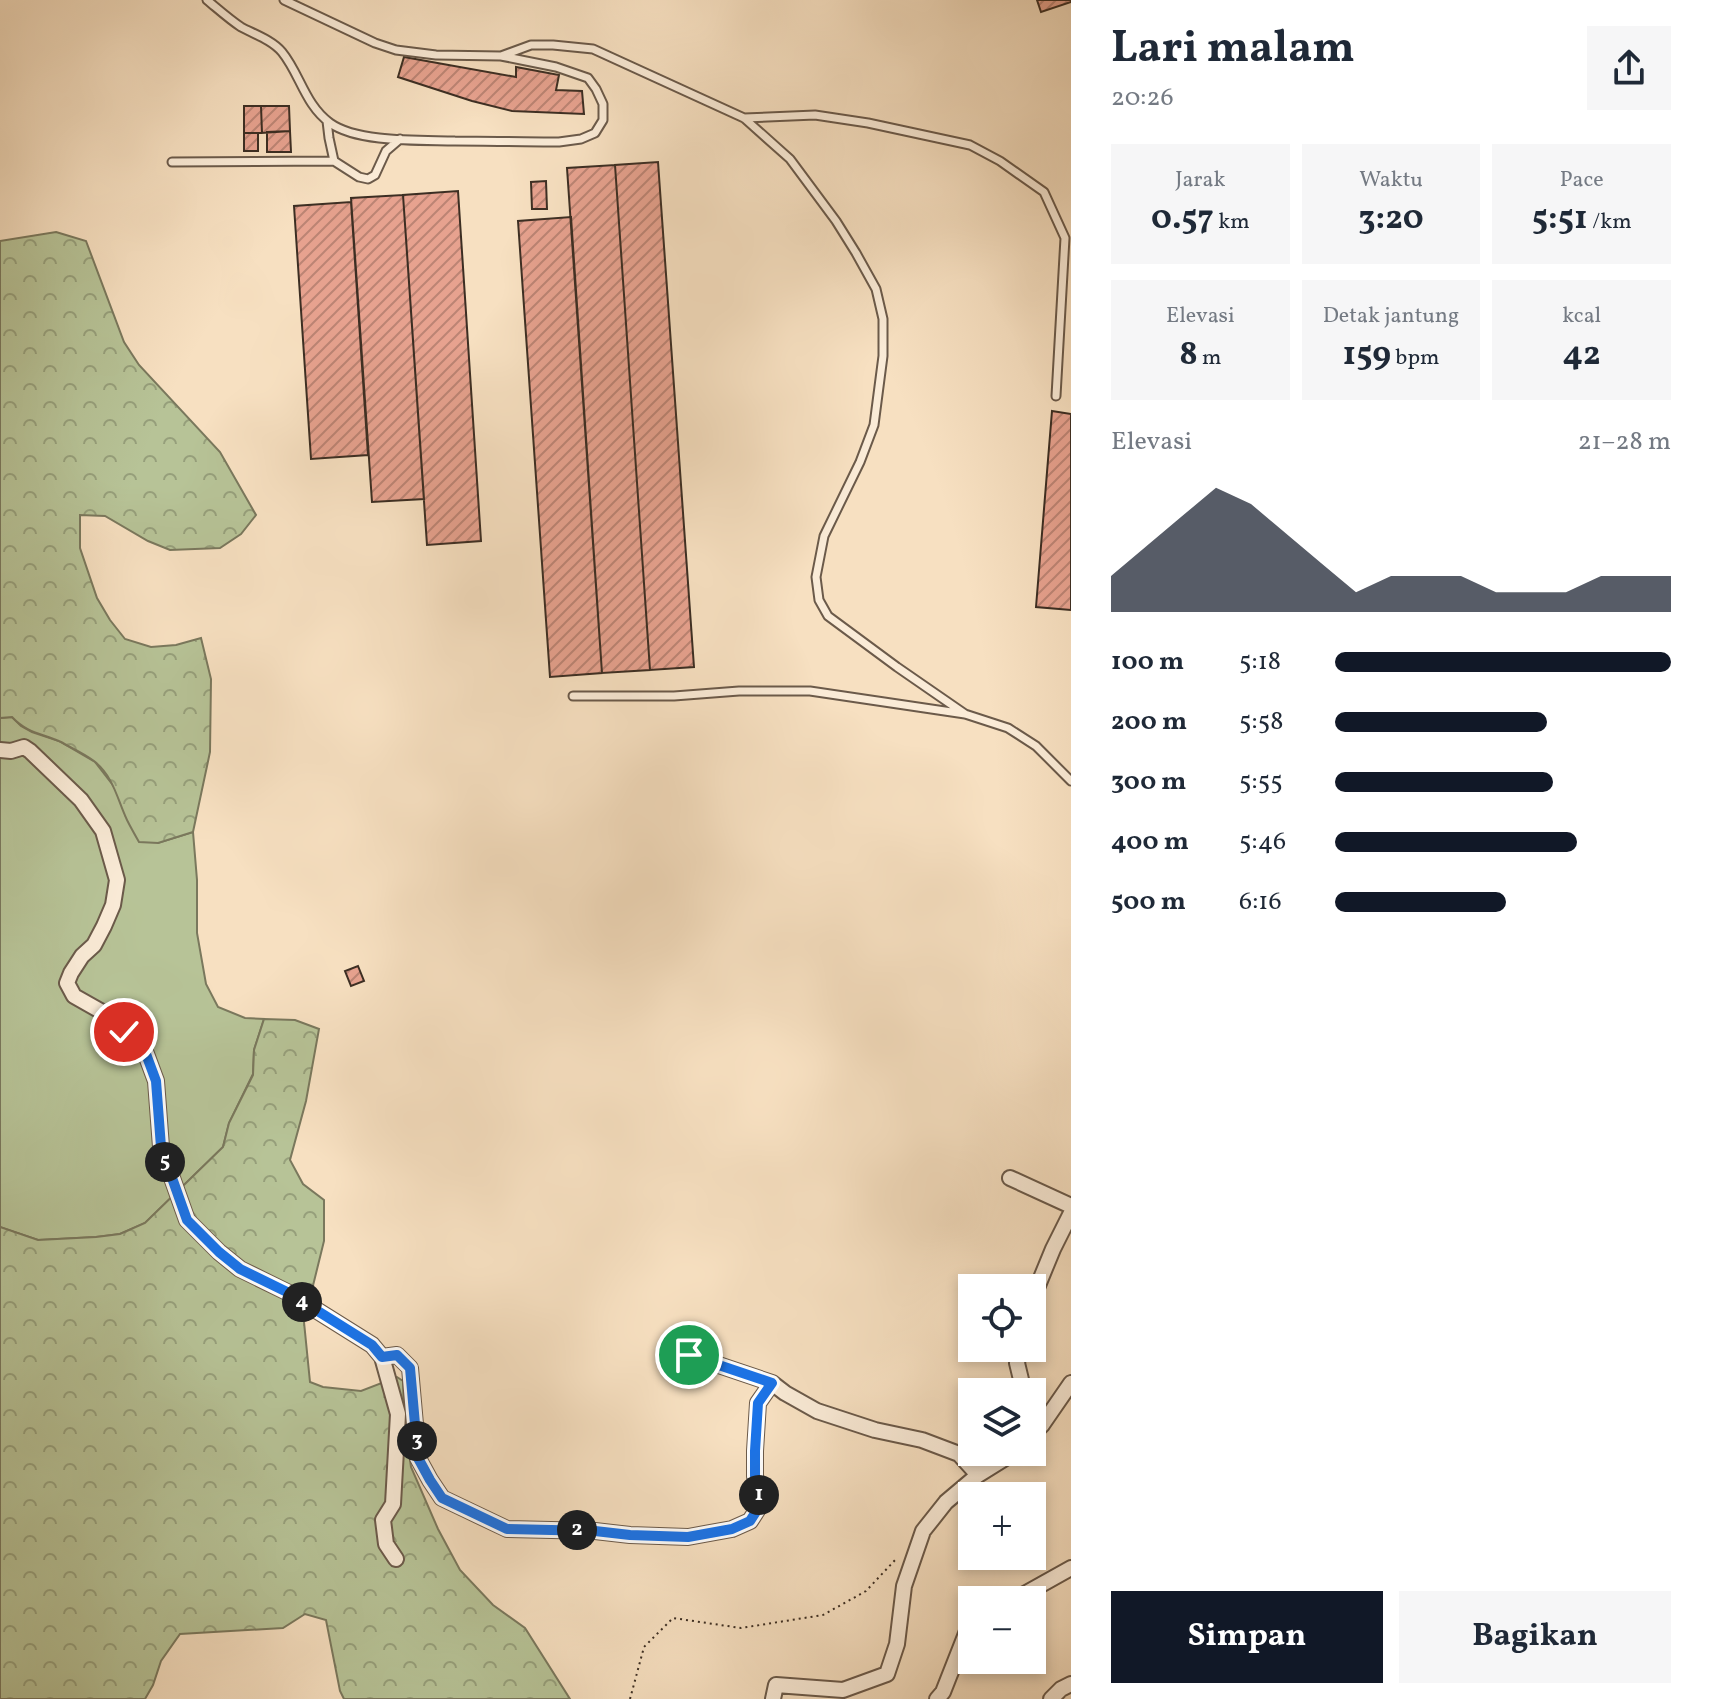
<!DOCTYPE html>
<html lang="id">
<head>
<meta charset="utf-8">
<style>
	:root { --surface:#fff; --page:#f6f6f7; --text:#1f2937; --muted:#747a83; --accent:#111827 }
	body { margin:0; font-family:Vollkorn,serif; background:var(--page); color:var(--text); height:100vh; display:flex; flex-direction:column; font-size:30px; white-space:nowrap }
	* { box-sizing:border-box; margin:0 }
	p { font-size:26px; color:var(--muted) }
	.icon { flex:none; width:44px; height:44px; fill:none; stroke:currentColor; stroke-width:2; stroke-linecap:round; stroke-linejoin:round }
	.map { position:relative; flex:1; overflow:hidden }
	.details { display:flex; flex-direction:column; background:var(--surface); width:640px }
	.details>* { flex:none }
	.tools { position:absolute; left:958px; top:1274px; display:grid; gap:16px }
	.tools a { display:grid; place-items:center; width:88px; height:88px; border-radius:0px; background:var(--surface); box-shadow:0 4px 12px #0003; font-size:40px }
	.pin { position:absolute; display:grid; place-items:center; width:68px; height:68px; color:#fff; margin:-34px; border:4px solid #fff; border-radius:50%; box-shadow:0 2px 8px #0007 }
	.km { position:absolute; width:40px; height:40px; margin:-20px; border-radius:50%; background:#222; color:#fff; font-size:22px; line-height:40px; text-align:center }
	.round { display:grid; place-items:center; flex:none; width:84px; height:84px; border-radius:0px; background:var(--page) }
	.overview { display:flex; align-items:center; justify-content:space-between; height:136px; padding:0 40px }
	h1 { font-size:44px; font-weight:700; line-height:60px }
	.figures { display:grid; grid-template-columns:repeat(3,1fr); gap:12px; height:136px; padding:8px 40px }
	.figures div { display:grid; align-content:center; border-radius:0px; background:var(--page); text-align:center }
	.figures b { font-size:34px; font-weight:700 }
	.figures small { font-size:22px; font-weight:400 }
	.figures p { font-size:22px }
	.chart { height:224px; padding:16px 40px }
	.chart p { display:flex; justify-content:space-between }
	.chart svg { width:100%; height:144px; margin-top:8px; fill:var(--accent); opacity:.7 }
	.action { display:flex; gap:16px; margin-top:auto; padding:16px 40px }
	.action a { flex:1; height:92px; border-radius:0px; background:var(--accent); color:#fff; font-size:32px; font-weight:700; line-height:92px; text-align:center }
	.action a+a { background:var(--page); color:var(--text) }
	ul { padding:0 40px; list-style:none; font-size:26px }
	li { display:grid; grid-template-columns:128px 96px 1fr; align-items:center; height:60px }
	li i { height:20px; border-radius:10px; background:var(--accent) }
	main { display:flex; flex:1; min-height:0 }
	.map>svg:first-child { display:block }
	.grass { fill:#b7c397; stroke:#7a785d; stroke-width:2 }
	.forest { fill:url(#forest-crowns); stroke:#7a785d; stroke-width:2 }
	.building { fill:url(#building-hatch); stroke:#3c2e23; stroke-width:2 }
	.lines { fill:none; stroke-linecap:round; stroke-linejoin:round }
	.lane-casing { stroke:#6b5a4a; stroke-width:11 }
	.street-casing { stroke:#6b5a4a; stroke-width:18 }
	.path { stroke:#3c2e23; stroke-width:2; stroke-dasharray:2 4; stroke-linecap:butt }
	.lane { stroke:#faebd7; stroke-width:7 }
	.street { stroke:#faebd7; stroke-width:14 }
	.route-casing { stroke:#fff; stroke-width:16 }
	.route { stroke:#1a73e8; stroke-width:10 }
</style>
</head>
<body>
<main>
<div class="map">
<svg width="1071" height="1699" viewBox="0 0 1071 1699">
	<defs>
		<pattern id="forest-crowns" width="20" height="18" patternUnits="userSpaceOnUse" patternTransform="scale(2)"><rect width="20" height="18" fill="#b7c397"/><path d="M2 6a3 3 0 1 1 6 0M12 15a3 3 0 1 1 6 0" fill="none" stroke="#969f7b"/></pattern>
		<pattern id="building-hatch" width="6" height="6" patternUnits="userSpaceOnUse" patternTransform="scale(2)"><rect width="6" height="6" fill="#e7a28f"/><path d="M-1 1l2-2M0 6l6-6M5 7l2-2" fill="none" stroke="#bc8474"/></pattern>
	</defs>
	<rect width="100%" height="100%" fill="#f7e0c1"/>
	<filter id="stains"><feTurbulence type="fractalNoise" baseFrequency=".0025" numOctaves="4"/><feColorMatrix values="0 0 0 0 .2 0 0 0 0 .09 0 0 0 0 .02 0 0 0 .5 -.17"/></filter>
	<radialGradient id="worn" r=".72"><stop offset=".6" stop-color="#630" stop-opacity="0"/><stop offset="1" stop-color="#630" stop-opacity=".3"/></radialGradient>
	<!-- grass -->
	<path class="grass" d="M12 717 21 726 32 732 59 741 95 762 112 784 119 795 126 817 158 843 193 832 197 880V933L206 984 218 1007 245 1018 264 1019 254 1050 253 1074 229 1123 223 1147 145 1223 120 1234 96 1237 38 1240 0 1227V718Z"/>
	<!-- forest -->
	<path class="forest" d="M56 232 86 241 124 342 139 365 220 452 256 515 241 534 220 548 170 550 148 541 105 516 80 515V548L97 598 110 620 125 639 151 647 176 645 201 638 211 679 210 752 193 832 158 843 139 842C135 835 131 828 127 820 117 799 114 777 94 761 85 754 72 748 61 742 42 733 28 734 12 717L0 718V241Z
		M264 1019 295 1020 319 1029 306 1101 290 1160 303 1184 324 1200V1241L304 1322 310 1382 323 1387 361 1391 397 1377 403 1381 404 1418 411 1467 438 1529 460 1570 493 1605 525 1628 570 1699H344L340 1691 326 1620 305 1614 283 1628 180 1634 161 1661 153 1685 145 1699H0V1227L38 1240 96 1237 120 1234 145 1223 223 1147 229 1123 253 1075 254 1050Z"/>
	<!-- building -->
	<path class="building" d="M1037 0H1071V2L1041 12Z
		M404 57 516 77V67L559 75 556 90 582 91 584 114 512 111 472 101 398 77Z
		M244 106H261L262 133H244Z
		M261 106H289L290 131 262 133Z
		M290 131 291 152H267V132Z
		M244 133H258V151H244Z
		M658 162 694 667 650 670 615 165Z
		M615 165 650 670 602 673 567 168Z
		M546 181 547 209H532L531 182Z
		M458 191 481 541 427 545 403 195Z
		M403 195 424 499 372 502 351 198Z
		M351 202 368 455 311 459 294 206Z
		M571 217 602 673 550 677 518 221Z
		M1052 411 1071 414V610L1036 607Z
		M358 966 364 981 351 986 345 971Z"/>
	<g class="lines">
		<!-- lane casing -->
		<g class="lane-casing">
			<path id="lane" d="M207 0C218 9 229 19 241 27 254 34 272 40 282 52 300 74 305 105 330 123 358 143 420 140 455 141 490 141 524 142 559 142L581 139 595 133 603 120V104L596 89 588 78 556 67 501 56 436 55 396 50 375 43 284 0
				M501 56 531 45H553L593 49 744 118 790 159 836 221 856 253 876 289 883 319V356L874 425 860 462 824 536 816 577 819 600 828 616 897 667 965 714
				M744 118 815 115 868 123 970 145 1000 161 1044 192 1065 238 1056 396
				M327 121 329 138 334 161 359 177 368 179 375 175 386 151 400 139
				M172 162 334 161
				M573 696H674L739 691H810L965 714 1008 728 1036 746 1071 781"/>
		</g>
		<!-- street casing -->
		<g class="street-casing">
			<path id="street" d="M0 750 11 751 24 747 30 751 81 800 103 831 117 880 113 905 104 926 94 945 82 956 71 973 67 983 74 996 113 1018 146 1054 156 1081 161 1147 187 1220 219 1252 240 1269 289 1293 372 1345 382 1357 398 1414 393 1504 383 1520 386 1544 396 1559
				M1010 1178 1071 1206
				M1032 1300 1053 1249 1071 1213
				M1020 1348 1017 1363 1024 1392
				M689 1355 772 1383 785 1393 817 1411 875 1430 922 1440 959 1454 978 1475
				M382 1357 397 1355 410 1368 418 1458 430 1480 442 1498 507 1529 595 1531 630 1535 688 1537 732 1529 750 1521 761 1504 755 1476V1451L758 1403 772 1383
				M1032 1411 1042 1425
				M1032 1435 1042 1425 1071 1383
				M1014 1600 1071 1568
				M773 1699 776 1685 843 1690 887 1674 897 1644 904 1586 923 1531 946 1502 978 1475 1015 1452
				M937 1699 943 1692 969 1626 972 1624
				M1051 1699 1061 1689 1071 1684"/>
		</g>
		<!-- path -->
		<path class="path" d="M630 1699 644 1647 673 1618 741 1628 823 1615 866 1591 897 1558"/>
		<!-- lane -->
		<use href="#lane" class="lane"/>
		<!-- street -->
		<use href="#street" class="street"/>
	</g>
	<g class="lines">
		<!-- route casing -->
		<g class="route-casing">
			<path id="route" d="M124 1032 146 1054 156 1081 161 1147 187 1220 219 1252 240 1269 289 1293 372 1345 382 1357 397 1355 410 1368 418 1458 430 1480 442 1498 507 1529 595 1531 630 1535 688 1537 732 1529 750 1521 761 1504 755 1476V1451L758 1403 772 1383 689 1355"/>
		</g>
		<!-- route -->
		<use href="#route" class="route"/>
	</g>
	<rect width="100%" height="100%" filter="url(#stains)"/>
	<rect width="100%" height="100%" fill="url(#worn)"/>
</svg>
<div class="tools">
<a><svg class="icon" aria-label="locate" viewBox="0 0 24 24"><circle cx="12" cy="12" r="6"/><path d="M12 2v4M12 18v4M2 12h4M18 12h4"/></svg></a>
<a><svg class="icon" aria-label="layers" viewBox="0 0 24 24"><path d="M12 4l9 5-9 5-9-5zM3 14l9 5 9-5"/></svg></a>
<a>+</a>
<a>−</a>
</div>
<div class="pin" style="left:689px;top:1355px;background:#1e9e55"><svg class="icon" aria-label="arrive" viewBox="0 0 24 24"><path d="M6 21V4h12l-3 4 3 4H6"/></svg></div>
<div class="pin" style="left:124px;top:1032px;background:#d93025"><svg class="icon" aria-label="check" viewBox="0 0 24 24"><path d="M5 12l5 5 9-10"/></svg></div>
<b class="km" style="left:759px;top:1495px">1</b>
<b class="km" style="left:577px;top:1530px">2</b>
<b class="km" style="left:417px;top:1441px">3</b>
<b class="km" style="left:302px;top:1302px">4</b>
<b class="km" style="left:165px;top:1162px">5</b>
</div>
<section class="details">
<div class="overview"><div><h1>Lari malam</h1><p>20:26</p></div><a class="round"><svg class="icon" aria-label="share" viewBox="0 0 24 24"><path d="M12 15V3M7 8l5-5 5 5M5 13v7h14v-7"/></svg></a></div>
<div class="figures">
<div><p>Jarak</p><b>0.57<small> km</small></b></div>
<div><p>Waktu</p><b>3:20</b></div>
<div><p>Pace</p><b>5:51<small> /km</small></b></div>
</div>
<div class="figures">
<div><p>Elevasi</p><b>8<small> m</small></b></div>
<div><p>Detak jantung</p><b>159<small> bpm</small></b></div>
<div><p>kcal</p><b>42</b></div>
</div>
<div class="chart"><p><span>Elevasi</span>21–28 m</p>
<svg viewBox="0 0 160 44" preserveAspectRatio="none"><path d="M0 44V33L10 24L20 15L30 6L40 11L50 20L60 29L70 38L80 33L90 33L100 33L110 38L120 38L130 38L140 33L150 33L160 33V44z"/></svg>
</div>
<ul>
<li><b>100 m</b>5:18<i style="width:100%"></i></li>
<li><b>200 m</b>5:58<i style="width:63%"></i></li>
<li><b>300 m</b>5:55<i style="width:65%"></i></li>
<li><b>400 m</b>5:46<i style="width:72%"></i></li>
<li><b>500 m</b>6:16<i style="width:51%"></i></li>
</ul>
<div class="action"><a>Simpan</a><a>Bagikan</a></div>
</section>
</main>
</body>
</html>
